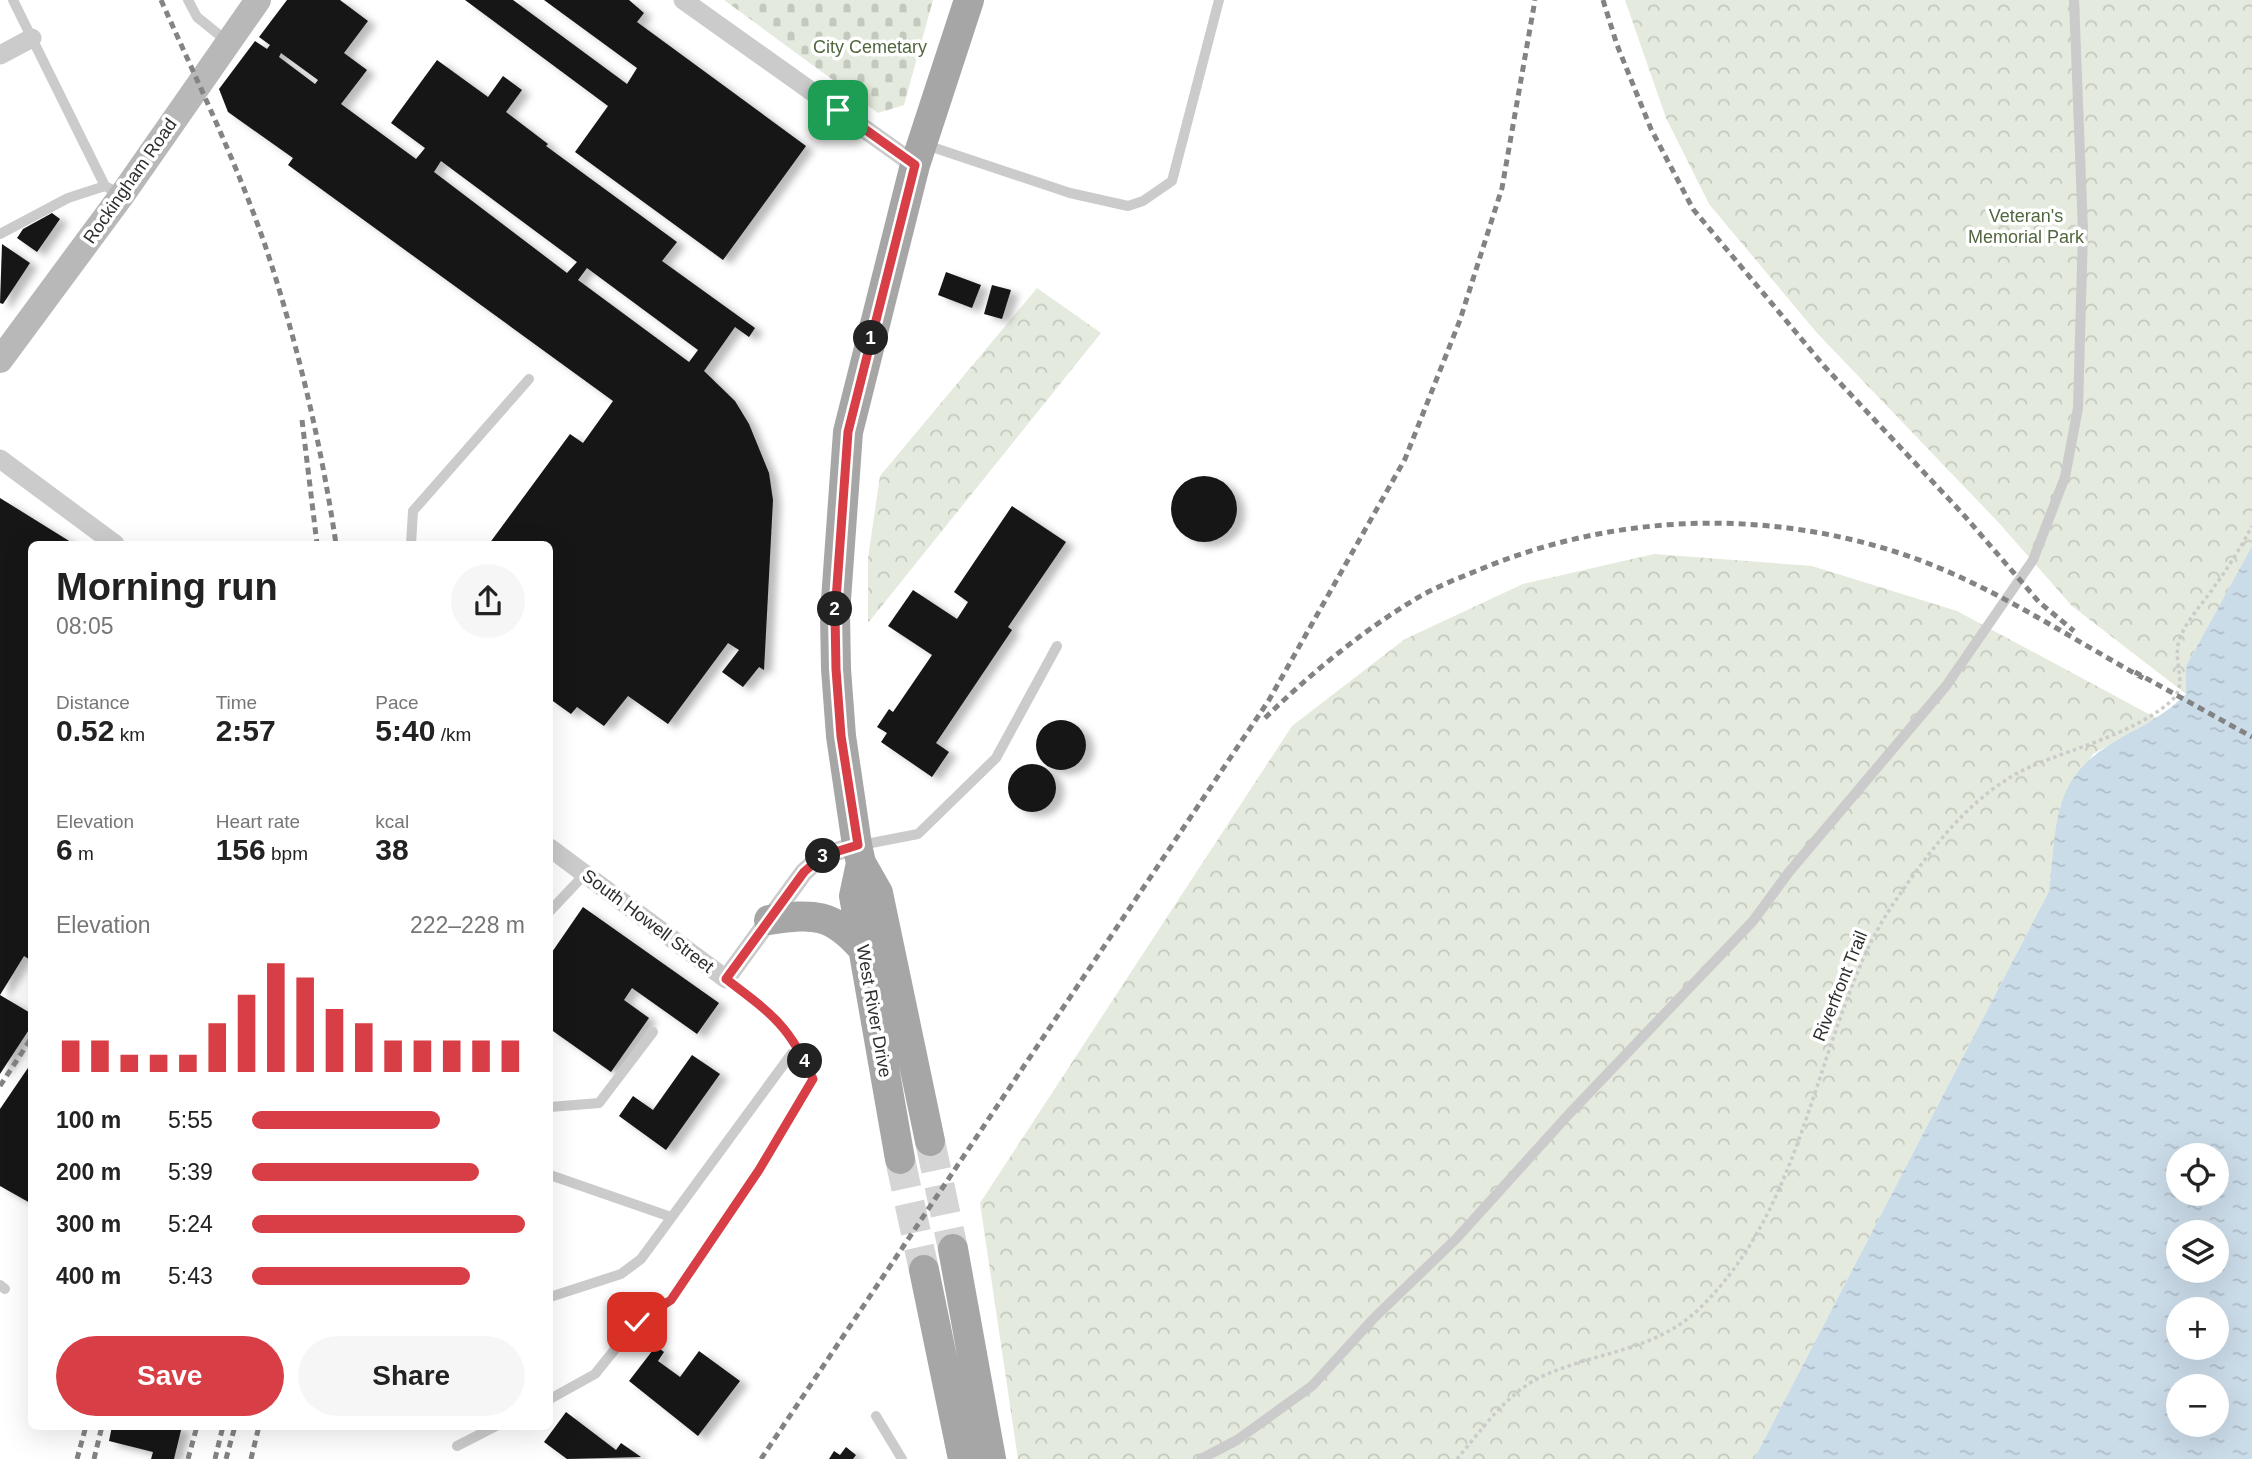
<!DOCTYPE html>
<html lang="en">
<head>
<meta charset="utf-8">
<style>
	:root { --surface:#fff; --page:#f6f6f6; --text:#222; --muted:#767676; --accent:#d73e46 }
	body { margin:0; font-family:Arial,sans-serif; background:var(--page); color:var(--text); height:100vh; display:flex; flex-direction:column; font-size:26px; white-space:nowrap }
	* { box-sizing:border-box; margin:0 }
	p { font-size:23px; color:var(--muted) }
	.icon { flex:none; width:38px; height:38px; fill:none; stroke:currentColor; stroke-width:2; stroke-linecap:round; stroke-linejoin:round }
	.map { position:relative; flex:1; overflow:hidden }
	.side { position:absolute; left:28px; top:541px; width:525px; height:889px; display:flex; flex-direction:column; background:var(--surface); border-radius:10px; box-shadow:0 7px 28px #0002 }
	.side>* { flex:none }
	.tools { position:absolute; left:2166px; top:1143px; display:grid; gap:14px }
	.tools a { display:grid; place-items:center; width:63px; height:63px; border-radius:50%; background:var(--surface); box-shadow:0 7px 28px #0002; font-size:35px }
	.pin { position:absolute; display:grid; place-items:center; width:60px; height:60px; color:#fff; margin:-30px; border-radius:14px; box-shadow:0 4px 10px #0006 }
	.km { position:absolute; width:35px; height:35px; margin:-18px; border-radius:50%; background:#222; color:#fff; font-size:19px; line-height:35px; text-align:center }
	.round { display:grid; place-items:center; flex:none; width:74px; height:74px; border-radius:37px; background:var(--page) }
	.head { display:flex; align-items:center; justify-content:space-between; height:119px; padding:0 28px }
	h1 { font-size:38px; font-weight:700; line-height:52px }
	.metrics { display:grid; grid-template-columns:repeat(3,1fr); gap:10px; height:119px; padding:7px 28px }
	.metrics div { display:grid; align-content:center }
	.metrics b { font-size:30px; font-weight:700 }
	.metrics small { font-size:19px; font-weight:400 }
	.metrics p { font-size:19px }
	.chart { height:196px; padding:14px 28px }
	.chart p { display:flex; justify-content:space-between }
	.chart svg { width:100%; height:126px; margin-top:7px; stroke:var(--accent); stroke-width:6 }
	.action { display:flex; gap:14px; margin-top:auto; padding:14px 28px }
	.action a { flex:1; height:80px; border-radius:42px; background:var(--accent); color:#fff; font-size:28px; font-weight:700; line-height:80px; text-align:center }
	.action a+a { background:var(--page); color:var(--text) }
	ul { padding:0 28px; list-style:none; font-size:23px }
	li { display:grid; grid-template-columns:112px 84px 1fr; align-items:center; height:52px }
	li i { height:18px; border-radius:9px; background:var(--accent) }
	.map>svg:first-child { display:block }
	.cemetery { fill:url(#cemetery-stones) }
	.park { fill:url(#park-crowns) }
	.water { fill:url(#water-ripples); fill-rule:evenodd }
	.building { fill:#151515; fill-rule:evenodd; filter:url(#shadow) }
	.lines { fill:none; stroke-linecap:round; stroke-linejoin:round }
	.primary-tunnel { stroke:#d5d5d5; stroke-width:30; stroke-dasharray:30 15; stroke-linecap:butt }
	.path { stroke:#cbcbcb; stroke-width:3.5; stroke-dasharray:3.5 3.5; stroke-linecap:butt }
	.lane { stroke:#cbcbcb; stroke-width:10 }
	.street { stroke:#cbcbcb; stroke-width:19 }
	.secondary { stroke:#b8b8b8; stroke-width:26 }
	.primary { stroke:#a6a6a6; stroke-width:30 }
	.rail { stroke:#838383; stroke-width:5; stroke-dasharray:7 5; stroke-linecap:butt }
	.route-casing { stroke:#fff; stroke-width:14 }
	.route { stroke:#d73e46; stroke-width:9 }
	.labels { text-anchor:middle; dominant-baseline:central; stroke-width:7; stroke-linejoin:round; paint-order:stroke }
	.park-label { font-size:18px; fill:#50663f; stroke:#fff }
	.street-label { font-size:18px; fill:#2e2e2e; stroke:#fff }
</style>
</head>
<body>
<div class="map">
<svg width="2252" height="1459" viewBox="0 0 2252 1459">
	<defs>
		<pattern id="cemetery-stones" width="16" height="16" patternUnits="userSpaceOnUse" patternTransform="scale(1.75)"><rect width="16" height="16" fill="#e4eadd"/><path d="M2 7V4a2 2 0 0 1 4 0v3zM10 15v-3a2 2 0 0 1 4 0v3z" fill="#c4c9be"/></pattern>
		<pattern id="park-crowns" width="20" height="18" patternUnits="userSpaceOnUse" patternTransform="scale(1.75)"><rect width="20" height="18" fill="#e4eadd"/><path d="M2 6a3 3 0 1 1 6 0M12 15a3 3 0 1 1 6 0" fill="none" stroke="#c4c9be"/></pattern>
		<pattern id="water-ripples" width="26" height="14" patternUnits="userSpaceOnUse" patternTransform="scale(1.75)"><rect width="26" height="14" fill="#cbdce9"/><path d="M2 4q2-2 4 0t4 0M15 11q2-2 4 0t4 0" fill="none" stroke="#afbdc8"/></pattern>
		<filter id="shadow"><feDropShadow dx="8" dy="4.5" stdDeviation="3.5" flood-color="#0004"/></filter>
	</defs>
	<rect width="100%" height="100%" fill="#fff"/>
	<!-- cemetery -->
	<path class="cemetery" d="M724 0H933L904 105 878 113Z"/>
	<!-- park -->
	<path class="park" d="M1625 0H2252V546L2186 666V694L2072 606 1999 523 1817 333 1709 204 1666 118Z
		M1037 288 1101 333 868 623V558L880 476Z
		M1654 554 1812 566 1957 611 2156 718 2093 754 2060 807 2049 891 1754 1459H1018L980 1203 1292 726 1405 639 1523 584Z"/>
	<!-- water -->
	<path class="water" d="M2252 546V1459H1754L2049 891C2058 820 2050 778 2119 739 2143 725 2167 714 2186 694V666ZM2179 1155H2217V1194H2179ZM2179 1232H2217V1270H2179ZM2179 1309H2217V1348H2179ZM2179 1386H2217V1424H2179Z"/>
	<!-- building -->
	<path class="building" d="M287 0H340L368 21 344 53 367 70 341 104 416 159 425 148 391 123 437 60 488 97 503 76 522 90 506 112 548 144 546 146 677 242 662 261 755 328 749 337 735 327 704 371 735 401 749 424 769 473 773 500 764 670 759 667 743 687 722 672 739 650 728 643 668 724 628 696 604 726 577 707 571 714 550 699V544H489L570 434 583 443 613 401 288 165 293 158 228 112 219 89 255 41 267 49 270 45 259 37ZM281 53 318 80 315 84 279 57ZM441 161 577 262 567 273 434 172ZM587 268 698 350 689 362 578 280Z
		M465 0H513L627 84 637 68 544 0H629L644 13 637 22 806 146 723 260 575 152 608 106Z
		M52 213 60 219 37 252 17 238 23 229Z
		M2 244 30 263 3 304 0 303Z
		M946 272 981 285 972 308 938 295Z
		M992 285 1011 290 1002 319 984 314Z
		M1171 509a33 33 0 1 1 66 0a33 33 0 1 1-66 0Z
		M0 498 74 544H32V961L24 956 0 995Z
		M1012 506 1066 542 1008 627 1012 630 936 743 949 752 932 777 881 742 887 733 877 727 889 709 893 712 932 655 888 626 913 590 957 619 968 602 954 592Z
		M1036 745a25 25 0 1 1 50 0a25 25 0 1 1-50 0Z
		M1008 788a24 24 0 1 1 48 0a24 24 0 1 1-48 0Z
		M583 907 719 1003 697 1034 632 988 624 1000 649 1018 611 1072 550 1029V955Z
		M0 995 32 1014V1025L0 1074Z
		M692 1055 720 1074 666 1150 619 1116 633 1096 653 1110Z
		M32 1062V1204L0 1186V1109Z
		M656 1346 664 1352 658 1361 680 1377 699 1351 740 1381 698 1436 629 1381Z
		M566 1412 616 1450 621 1443 641 1457 567 1459 544 1442Z
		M112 1426H182L174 1459H151L153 1452 109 1441Z
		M846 1447 856 1455 853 1459H829L834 1451 840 1455Z"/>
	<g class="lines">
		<!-- primary-tunnel -->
		<path class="primary-tunnel" d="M930 1141 953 1249
			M900 1159 924 1270"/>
		<!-- path -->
		<path class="path" d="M1457 1459C1480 1432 1503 1398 1535 1380 1590 1351 1653 1354 1700 1308 1778 1232 1803 1124 1838 1024 1854 980 1869 938 1896 900 1932 847 1974 791 2034 765 2075 748 2136 732 2170 702 2190 685 2172 663 2179 641 2186 620 2202 605 2214 587 2228 568 2241 547 2252 526"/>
		<!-- lane -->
		<path class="lane" d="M13 0 105 186 122 195
			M188 0 197 17 228 42
			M926 145 1070 193 1128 206 1143 201 1172 181 1219 0
			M0 234 68 198 105 186
			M411 544 413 511 529 379
			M861 845 918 834 996 758 1057 646
			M550 911 585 874
			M550 1107 599 1103 653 1032
			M550 1175 671 1217
			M0 1285 5 1289
			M550 1297 621 1274 641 1259 798 1045 772 1014 726 979
			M550 1399 595 1374 637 1322 672 1300 759 1170 813 1079 798 1045
			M876 1416 902 1459
			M457 1446 496 1426
			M1201 1459 1237 1440 1312 1386 1374 1318 1456 1239 1569 1114 1753 921 1789 872 1946 686 2033 560 2065 477 2078 408 2083 231 2074 0"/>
		<!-- street -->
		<path class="street" d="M683 0 915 165
			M0 55 32 38
			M0 459 115 544
			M550 848 726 979 804 872 822 856 857 845"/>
		<!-- secondary -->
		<path class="secondary" d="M0 360 122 195 258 0"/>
		<!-- primary -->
		<path class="primary" d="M861 863 854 896 900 1159
			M769 920C814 913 832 913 863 949
			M930 1141 878 893 861 863 857 845 841 736 836 669 835 614 848 432 915 165 969 0
			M953 1249 991 1459
			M924 1270 963 1459"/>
		<!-- rail -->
		<path class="rail" d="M161 0C197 81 236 161 265 245 297 341 321 443 336 544
			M1603 0 1617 45 1651 129 1693 209 1824 366 1962 513 2039 602 2074 631
			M302 420 317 544
			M2135 672 2252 737
			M1265 718C1310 674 1361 632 1414 600 1435 587 1459 578 1481 569 1619 512 1773 508 1914 558 1994 587 2069 637 2143 678
			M0 1086 32 1037
			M77 1459 86 1426
			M94 1459 102 1426
			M188 1459 197 1426
			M215 1459 223 1426
			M226 1459 235 1426
			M251 1459 259 1426
			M761 1459 1269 700 1405 459 1460 320 1502 188 1535 0"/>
	</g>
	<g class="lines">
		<!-- route casing -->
		<g class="route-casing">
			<path id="route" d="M637 1322 671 1300 759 1170 813 1079C790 1026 771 1013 726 979L804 872 822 856 858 845 841 736 836 669 835 614 848 432 915 165 838 110"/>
		</g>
		<!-- route -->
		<use href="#route" class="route"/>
	</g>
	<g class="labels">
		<!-- park labels -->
		<g class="park-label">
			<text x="870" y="47">City Cemetary</text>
			<text x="2026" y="216">Veteran's<tspan x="2026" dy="21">Memorial Park</tspan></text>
		</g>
		<!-- street labels -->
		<g class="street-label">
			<text transform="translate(130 181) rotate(-55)">Rockingham Road</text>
			<text transform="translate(648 921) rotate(37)">South Howell Street</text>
			<text transform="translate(1840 986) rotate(-68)">Riverfront Trail</text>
			<text transform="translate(874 1011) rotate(80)">West River Drive</text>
		</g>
	</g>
</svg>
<div class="tools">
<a><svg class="icon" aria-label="locate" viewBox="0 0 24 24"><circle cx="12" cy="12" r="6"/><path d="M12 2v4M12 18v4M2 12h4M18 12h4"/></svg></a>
<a><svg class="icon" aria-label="layers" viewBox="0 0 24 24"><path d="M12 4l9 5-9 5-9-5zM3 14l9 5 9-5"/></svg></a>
<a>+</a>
<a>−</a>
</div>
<div class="pin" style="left:838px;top:110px;background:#1e9e55"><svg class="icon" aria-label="arrive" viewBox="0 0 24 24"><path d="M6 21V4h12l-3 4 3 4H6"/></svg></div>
<div class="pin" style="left:637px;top:1322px;background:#d93025"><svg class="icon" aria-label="check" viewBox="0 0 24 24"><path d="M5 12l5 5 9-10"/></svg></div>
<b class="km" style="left:871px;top:338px">1</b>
<b class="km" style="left:835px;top:609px">2</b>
<b class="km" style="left:823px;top:856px">3</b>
<b class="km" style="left:805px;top:1061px">4</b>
<section class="side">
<div class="head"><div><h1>Morning run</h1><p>08:05</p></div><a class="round"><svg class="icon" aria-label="share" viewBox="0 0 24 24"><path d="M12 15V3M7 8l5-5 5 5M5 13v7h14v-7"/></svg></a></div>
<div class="metrics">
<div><p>Distance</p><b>0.52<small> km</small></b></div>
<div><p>Time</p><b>2:57</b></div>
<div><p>Pace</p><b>5:40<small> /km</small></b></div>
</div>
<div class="metrics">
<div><p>Elevation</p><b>6<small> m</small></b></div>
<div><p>Heart rate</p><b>156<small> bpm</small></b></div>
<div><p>kcal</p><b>38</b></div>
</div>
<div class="chart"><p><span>Elevation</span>222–228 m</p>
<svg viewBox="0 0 160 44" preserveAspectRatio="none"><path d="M5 44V33M15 44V33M25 44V38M35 44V38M45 44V38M55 44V27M65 44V17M75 44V6M85 44V11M95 44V22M105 44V27M115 44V33M125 44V33M135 44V33M145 44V33M155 44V33"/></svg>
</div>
<ul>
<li><b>100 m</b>5:55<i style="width:69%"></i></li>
<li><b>200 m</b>5:39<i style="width:83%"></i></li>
<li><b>300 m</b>5:24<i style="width:100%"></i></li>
<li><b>400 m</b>5:43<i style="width:80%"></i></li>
</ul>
<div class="action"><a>Save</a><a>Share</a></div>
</section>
</div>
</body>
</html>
